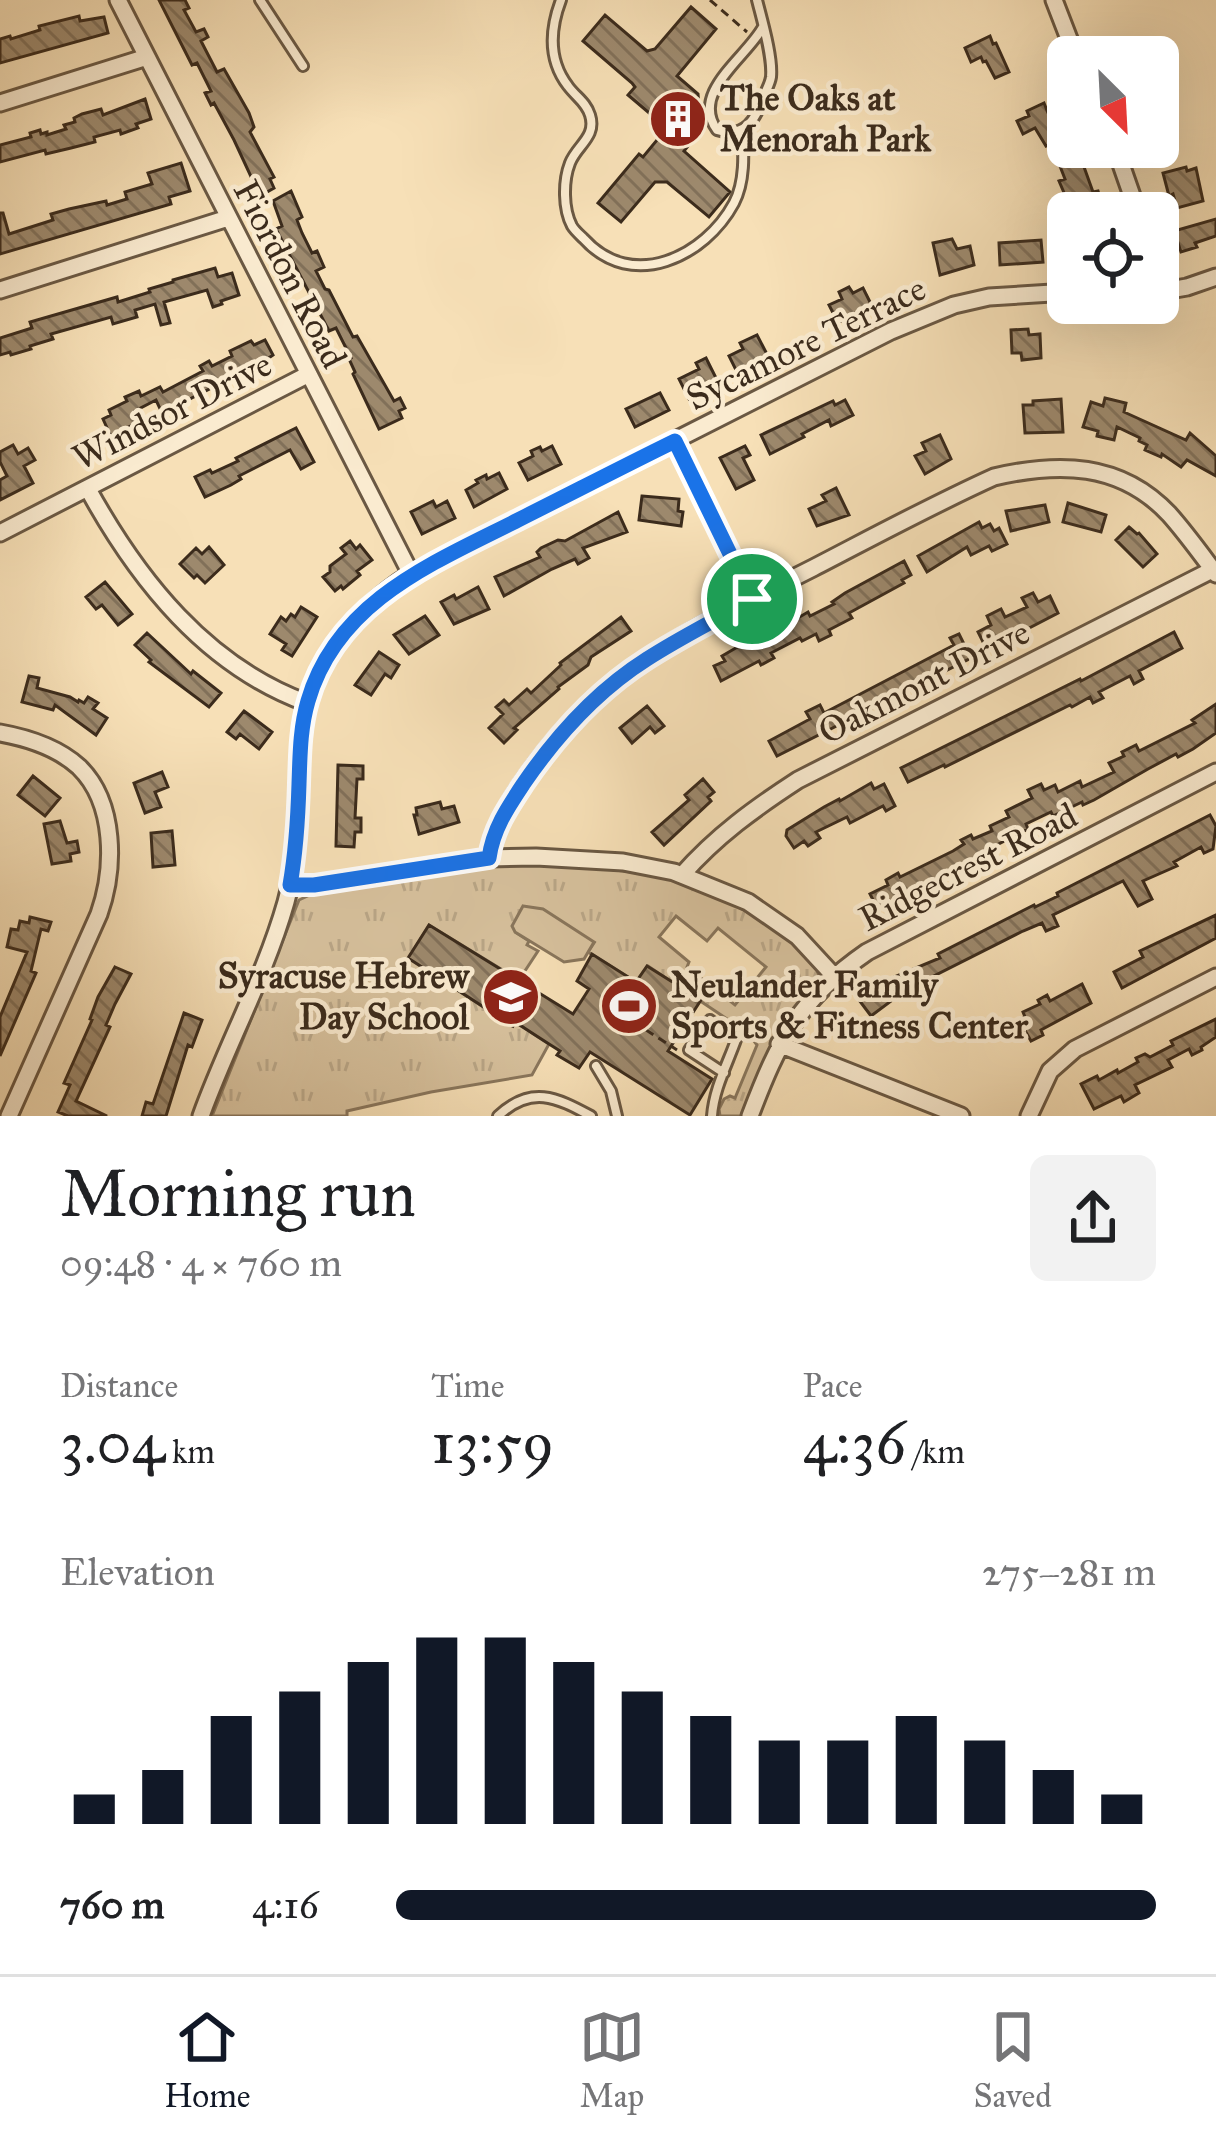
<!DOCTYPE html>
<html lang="en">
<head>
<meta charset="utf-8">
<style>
	:root { --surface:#fff; --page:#f2f2f2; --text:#202124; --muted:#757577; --line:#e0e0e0; --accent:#111827 }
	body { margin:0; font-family:"IM FELL Great Primer",serif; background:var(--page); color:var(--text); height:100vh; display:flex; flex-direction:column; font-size:45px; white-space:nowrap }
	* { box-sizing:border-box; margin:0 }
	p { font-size:39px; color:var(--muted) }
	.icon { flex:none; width:66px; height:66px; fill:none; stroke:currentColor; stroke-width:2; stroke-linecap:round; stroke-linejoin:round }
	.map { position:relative; height:1116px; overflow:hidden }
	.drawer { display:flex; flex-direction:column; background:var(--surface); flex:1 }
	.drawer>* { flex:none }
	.needle { width:78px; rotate:156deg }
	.buttons { position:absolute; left:1047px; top:36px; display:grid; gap:24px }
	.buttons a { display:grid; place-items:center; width:132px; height:132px; border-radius:18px; background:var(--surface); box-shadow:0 12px 48px #0002; font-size:60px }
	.pin { position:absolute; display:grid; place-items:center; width:102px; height:102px; color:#fff; margin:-51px; border:6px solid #fff; border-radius:50%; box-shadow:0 3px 12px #0007 }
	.round { display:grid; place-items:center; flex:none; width:126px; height:126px; border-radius:18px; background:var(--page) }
	.headline { display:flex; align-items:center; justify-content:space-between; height:204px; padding:0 60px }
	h1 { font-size:66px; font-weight:600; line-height:90px }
	.metrics { display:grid; grid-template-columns:repeat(3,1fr); gap:18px; height:204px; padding:12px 60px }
	.metrics div { display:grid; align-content:center }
	.metrics b { font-size:60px; font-weight:600 }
	.metrics small { font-size:33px; font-weight:400 }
	.metrics p { font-size:33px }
	.chart { height:336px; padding:24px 60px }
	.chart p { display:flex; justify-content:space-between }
	.chart svg { width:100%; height:216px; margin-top:12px; stroke:var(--accent); stroke-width:6 }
	ul { padding:0 60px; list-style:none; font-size:39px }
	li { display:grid; grid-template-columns:192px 144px 1fr; align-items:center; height:90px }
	li i { height:30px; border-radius:15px; background:var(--accent) }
	.tabs { display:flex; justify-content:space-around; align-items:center; height:168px; border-top:3px solid var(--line); background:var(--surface); font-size:33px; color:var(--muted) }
	.tabs a { display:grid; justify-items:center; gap:6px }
	.tabs .on { color:var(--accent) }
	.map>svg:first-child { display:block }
	.grass { fill:url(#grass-tufts); stroke:#89765c; stroke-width:3; fill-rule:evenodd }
	.green { fill:#d7c19d; stroke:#89765c; stroke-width:3 }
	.building { fill:url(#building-back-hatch); stroke:#3b2b1c; stroke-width:3 }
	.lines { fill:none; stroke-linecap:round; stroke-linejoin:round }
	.lane-casing { stroke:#6a5843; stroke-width:14 }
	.street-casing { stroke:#6a5843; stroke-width:21 }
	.path { stroke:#3b2b1c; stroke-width:3; stroke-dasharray:9 6; stroke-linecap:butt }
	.lane { stroke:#faebd0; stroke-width:8 }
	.street { stroke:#faebd0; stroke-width:15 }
	.route-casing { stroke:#fff; stroke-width:24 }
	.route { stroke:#1a73e8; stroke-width:15 }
	.labels { text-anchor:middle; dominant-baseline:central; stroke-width:9; stroke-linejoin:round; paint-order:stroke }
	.poi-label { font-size:36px; font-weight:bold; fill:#3b2b1c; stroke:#faebd0; text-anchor:start }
	.street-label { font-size:36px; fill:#3b2b1c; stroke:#faebd0 }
</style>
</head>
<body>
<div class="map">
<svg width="1216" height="1116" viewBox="0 0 1216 1116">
	<defs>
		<pattern id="grass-tufts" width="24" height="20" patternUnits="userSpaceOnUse" patternTransform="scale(3)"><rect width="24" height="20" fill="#d7c19d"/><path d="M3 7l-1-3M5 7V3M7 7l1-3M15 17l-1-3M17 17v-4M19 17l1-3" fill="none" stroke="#b9a687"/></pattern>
		<pattern id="building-back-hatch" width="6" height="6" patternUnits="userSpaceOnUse" patternTransform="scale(3)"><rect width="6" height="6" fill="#9d896d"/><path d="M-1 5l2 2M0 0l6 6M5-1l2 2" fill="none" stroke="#817059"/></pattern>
	</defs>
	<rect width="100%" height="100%" fill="#f7e0b7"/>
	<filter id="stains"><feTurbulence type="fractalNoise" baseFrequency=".00167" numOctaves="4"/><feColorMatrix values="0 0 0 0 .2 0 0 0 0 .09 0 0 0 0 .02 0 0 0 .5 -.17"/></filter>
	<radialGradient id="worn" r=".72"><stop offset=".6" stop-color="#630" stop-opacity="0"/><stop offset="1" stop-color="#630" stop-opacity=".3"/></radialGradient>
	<!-- grass -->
	<path class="grass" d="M524 864C577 867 633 868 684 883 714 892 743 909 769 925 789 937 814 956 820 979L777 1034 743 1116H720L719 1109 724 1099 730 1096 735 1098 757 1045 748 1033 648 966 636 982 588 952 594 943 515 932 529 941 527 945 538 951 519 980 429 925 409 958 512 1026 515 1022 549 1044 532 1075 431 1092 347 1111V1116H212L299 900 312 894 487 867ZM676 916 707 941 718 928 766 967 735 1005 687 967 689 962 659 937Z"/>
	<!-- green -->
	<path class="green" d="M523 906 543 909 594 942 584 959 564 962 515 932 512 926Z"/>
	<!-- building -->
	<path class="building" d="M159 0H185L189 8 184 10 196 32 204 29 208 37 201 41 217 72 224 69 249 113 254 127 250 132 274 177 270 179 274 188 260 196 234 140 214 103 211 105 205 93 211 91 197 63 192 65Z
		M691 7 716 29 677 76 698 94 701 130 684 151 730 192 709 217 667 182H655L621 222 598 203 639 154 643 157 667 128 628 95 635 87 632 83 583 41 605 15 647 51 655 49Z
		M79 16 80 21 104 17 108 33 0 63V39L10 36 11 39 40 30 39 26Z
		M990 36 993 44 996 43 1009 72 995 78 986 61 983 62 981 57 971 62 965 48Z
		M145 99 151 119 136 124 138 128 121 134 120 130 94 137 95 142 71 148 46 154 45 150 0 162V145L31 137 30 133 40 130 41 134 47 132V135L66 129 64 125 75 122 74 118 82 114 101 109 103 115Z
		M1044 103 1059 140 1046 146 1035 128 1023 134 1017 121 1029 116 1027 111Z
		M1079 153 1093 192 1098 191 1103 207 1100 208 1102 213H1075L1069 194 1065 195 1059 181 1065 179 1058 161Z
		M181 163 190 191 169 197 171 204 0 254V213H3L9 234 53 220 51 214 69 209 106 201 107 205 127 199 125 192 152 184 148 173Z
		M1186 167 1187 171 1196 168 1203 201 1177 208 1173 194 1169 196 1163 173Z
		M291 191 302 217 297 220 302 233 312 253 317 251 324 267 316 271 325 289 329 290 353 337 357 336 394 401 400 398 405 408 399 411 402 418 379 429 353 374 355 372 349 359 351 358 336 328 329 331 276 229 282 226 273 201Z
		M1216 219V236L1195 243 1197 247 1181 252 1174 231Z
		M952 239 957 249 970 246 974 265 940 275 933 243Z
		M1041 240 1043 262 1000 265 999 243Z
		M215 268 218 277 232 273 239 295 221 301 222 304 213 307 207 290 164 302 170 323 161 325 155 304 135 310 137 317 113 324 111 317 51 334 53 339 30 346 31 349 11 355 10 352 0 355V338L32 328 30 322 117 297 118 302 150 292 149 289 173 282V280Z
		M849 287 853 293 863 288 871 304 838 323 829 305 842 299 839 292Z
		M1028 329 1029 335 1040 334 1041 358 1022 360 1021 353H1012L1011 330Z
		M757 335 769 358 738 374 729 356 743 349 740 343Z
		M265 340 273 355 263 362 162 413 156 400 135 411 140 421 121 431 123 436 113 441 103 419 111 415 109 410 127 401 125 397 139 391 141 396 160 387 163 392 203 371 200 366 209 361 212 366 232 356 230 351 251 341 254 345Z
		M706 358 718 382 689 399 679 379 699 369 696 363Z
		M660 393 669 410 635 427 626 409Z
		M1105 398 1126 403 1124 412 1186 440 1190 433 1216 456V476L1187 460 1181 467 1162 454 1161 457 1145 450 1147 445 1139 441 1140 438 1117 427 1114 440 1097 436 1098 431 1083 427 1091 402 1103 406Z
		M1061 399 1063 432 1025 433 1023 405H1033V401Z
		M845 400 853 415 831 426 829 420 802 434 804 437 770 454 761 435 833 401 835 405Z
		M296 428 314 462 301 469 290 450 239 476 241 479 231 485 205 497 195 477 210 470 212 473 238 461 236 458Z
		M940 435 951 459 925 474 915 456 926 451 922 443Z
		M13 445 18 454 28 448 35 460 24 466 33 483 0 500V480L7 476 0 462V452Z
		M552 446 561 464 528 480 519 463 533 456 531 451 540 447 542 451Z
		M745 446 750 455 743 458 754 480 736 489 720 458Z
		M499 473 507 489 474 507 466 490 478 483 476 480 486 475 487 479Z
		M836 488 849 515 817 526 809 509 826 501 822 495Z
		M642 496 679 499 678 511 683 512 681 526 639 520Z
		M433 501 436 507 447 501 455 518 422 534 411 512Z
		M1068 503 1106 515 1101 532 1063 522Z
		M1045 505 1049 522 1011 531 1006 511Z
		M618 512 627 532 583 548 589 558 578 564 575 559 552 569 504 596 495 577 540 557 537 552 541 548 558 540 565 541Z
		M979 522 982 528 990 524 994 531 999 528 1007 544 992 551 989 546 971 555 967 547 927 572 918 556Z
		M1129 527 1137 534 1139 533 1157 554 1143 567 1116 540Z
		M350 541 356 549 360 545 372 560 357 571 360 575 343 589 341 586 335 591 323 577 330 572V566L346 554 341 548Z
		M209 547 224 565 205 583 197 575 194 578 180 564 196 548 202 554Z
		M904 561 911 575 902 580 904 583 849 613 852 618 829 630 831 635 819 641 816 634 802 641 800 638 771 653 774 658 761 665 759 661 721 681 714 666 725 661 722 656 760 634 762 637 774 632 808 612 810 616 834 604 832 602 845 593Z
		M105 582 132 614 118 625 102 605 96 609 86 597Z
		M478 587 489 609 454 624 441 602 454 595 456 599Z
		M1033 593 1038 602 1050 596 1058 613 987 650 978 632 991 625 987 616 1001 609 1005 617 1027 607 1022 598Z
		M301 607 317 617 292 656 282 650 286 644 270 634 281 617 286 621 291 614 295 617Z
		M425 616 439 635 409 654 394 635Z
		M621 617 631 631 591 657 588 665 558 687 559 689 514 728 517 730 504 743 489 728 503 714 496 707 504 700 509 705 527 689 531 693 561 665 560 663Z
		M1174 632 1182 648 1139 671 1143 679 1134 684 1130 676 1099 692 1103 698 1093 703 1090 697 1072 707 1070 705 945 767 944 765 908 782 901 768 1080 679 1081 681Z
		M147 633 191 674 193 671 221 693 209 707 149 662 151 660 135 645Z
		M959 634 971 658 777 756 769 741 810 719 806 712 820 705 824 713 954 645 950 638Z
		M379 652 399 665 391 678 385 674 371 695 355 685Z
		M29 676 39 678 37 688 70 697 78 702 79 700 84 703 88 697 98 703 93 709 107 718 96 735 55 705 53 710 22 702Z
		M1216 704V733L1193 749 1178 757 1176 754 1148 769 1094 800 1083 805 1082 802 1053 816 1051 812 1026 824 1028 829 983 852 984 854 877 908 870 894 888 885 886 880 898 873 900 877 953 851 964 844 961 840 971 835 973 839 992 831 990 826 1009 817 1006 811 1032 798 1028 790 1041 784 1044 790 1055 785 1058 792 1080 781 1082 787 1114 772 1109 763 1124 756 1122 752 1136 745 1139 751 1195 723 1192 720Z
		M647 706 664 726 655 733 650 727 632 743 620 728Z
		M244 711 272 732 259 749 240 734 236 739 227 732Z
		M338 765 363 766V779H357L355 818H361V832H355L354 847 336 846Z
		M162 772 168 787 155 792 161 807 145 813 134 783Z
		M33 776 60 798 45 816 18 795Z
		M703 779 714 792 708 797 711 801 664 845 652 832 689 800 685 795Z
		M871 783 874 789 884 784 895 806 886 811 883 806 850 823 847 817 816 832 820 838 808 846 804 841 794 848 786 836 787 830 824 807 839 799 840 801Z
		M440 802 442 809 454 806 459 822 419 834 414 815H417L416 808Z
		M1210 815 1216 826 1213 849 1204 853 1201 847 1174 862 1177 866 1143 881 1152 899 1138 906 1123 881 1053 915 1058 926 1046 931 1042 923 1023 931 934 976 937 982 905 997 903 992 871 1016 859 1000 882 982 940 958 938 954 1034 905 1035 907 1058 896 1057 893Z
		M60 821 67 843 77 841 79 852 70 854 71 861 52 864 44 824Z
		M172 831 175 865 153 867 151 833Z
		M1216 915V938L1122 988 1114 972 1143 957 1140 951Z
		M30 917 51 922 48 931 41 929 31 971 36 973 0 1056V1017L27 952 7 947 11 929 18 930 20 921 29 923Z
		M429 925 573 1014 589 989 577 981 592 954 636 982 647 966 701 1000 668 1051 712 1079 690 1115 590 1052 579 1068 557 1055 560 1051 549 1044 515 1022 513 1026 408 958Z
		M115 967 131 974 115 1004 106 1025 110 1027 76 1101 107 1116H68L58 1112 70 1085 64 1083 92 1020 90 1019 98 997Z
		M1082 984 1091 1003 1041 1030 1043 1035 1031 1041 1019 1020 1025 1017 1023 1012 1040 1004 1038 1000 1047 995 1050 1001Z
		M184 1013 202 1020 192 1047 188 1045 166 1116H142L146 1102 153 1104Z
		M1216 1019V1037L1201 1047 1202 1050 1192 1055 1189 1049 1168 1060 1172 1067 1135 1085 1139 1093 1124 1102 1121 1096 1094 1109 1081 1084 1097 1076 1099 1080 1117 1070 1118 1073 1138 1062 1136 1058 1145 1054 1150 1057 1173 1045 1171 1041Z"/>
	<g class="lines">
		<!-- lane casing -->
		<g class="lane-casing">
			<path id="lane" d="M260 0 303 66
				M561 0C550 29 548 60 568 86 576 97 586 102 590 115 597 137 577 145 570 163 563 181 563 209 572 226 575 231 580 235 584 239 632 292 705 257 734 203 745 182 744 154 742 131
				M757 0C762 20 773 57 771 77 770 84 766 90 764 96 756 119 745 139 717 130 690 92 746 58 763 27
				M596 1066 611 1091 617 1116
				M498 1116C531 1085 556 1097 591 1116
				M712 1116C714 1089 727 1065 736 1040L710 1020 689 1050 724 1073"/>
		</g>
		<!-- street casing -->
		<g class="street-casing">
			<path id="street" d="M118 0 411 574
				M1054 0 1076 57
				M0 103 147 57
				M1115 147 1138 213
				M0 290 228 218
				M1158 292 1187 287 1216 277
				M675 441 753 599
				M88 489C138 580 206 666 307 703
				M0 533 307 375
				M0 733C28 738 57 747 79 767 116 803 115 869 99 914L9 1116
				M489 858C496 803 566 722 608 688 669 638 744 603 813 568 873 537 932 505 994 477 1058 462 1120 462 1169 514 1186 533 1201 554 1216 574
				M682 875C716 836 755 808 798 780L1212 570
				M290 885H314L489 858 536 857 623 862 674 872 748 902 797 936 833 975
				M779 1044 961 1116
				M201 1116C227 1044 265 976 286 902 301 848 297 792 301 737 307 668 354 610 411 574L891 331 954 305 989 297 1068 292
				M750 1116C779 1040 799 999 867 952L1216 772
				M1029 1116 1050 1071 1075 1049 1216 977"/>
		</g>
		<!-- path -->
		<path class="path" d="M710 0 747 32
			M636 1019 640 1026 677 1050"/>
		<!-- lane -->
		<use href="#lane" class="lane"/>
		<!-- street -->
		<use href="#street" class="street"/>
	</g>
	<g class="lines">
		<!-- route casing -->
		<g class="route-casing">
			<path id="route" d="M675 441 752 599C718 619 681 637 647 659 598 690 557 735 524 783 508 807 493 829 489 858L314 885H290C296 851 298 818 299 784 300 756 300 728 308 701 337 601 433 563 518 520 570 494 622 467 675 441Z"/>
		</g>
		<!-- route -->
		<use href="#route" class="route"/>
	</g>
	<!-- icons -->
	<defs>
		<g id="building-disc" transform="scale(3)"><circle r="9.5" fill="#8f2418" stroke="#faebd0"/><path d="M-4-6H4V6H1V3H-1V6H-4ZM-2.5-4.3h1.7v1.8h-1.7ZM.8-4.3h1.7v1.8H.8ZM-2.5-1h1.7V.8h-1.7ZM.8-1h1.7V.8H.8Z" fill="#fff"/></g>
		<g id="school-disc" transform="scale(3)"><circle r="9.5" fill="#8f2418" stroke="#faebd0"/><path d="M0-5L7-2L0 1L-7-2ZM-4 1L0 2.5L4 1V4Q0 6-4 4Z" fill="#fff"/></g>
		<g id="stadium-disc" transform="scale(3)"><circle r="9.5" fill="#8f2418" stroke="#faebd0"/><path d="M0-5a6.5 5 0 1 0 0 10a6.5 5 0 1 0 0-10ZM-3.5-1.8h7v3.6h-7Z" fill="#fff"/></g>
	</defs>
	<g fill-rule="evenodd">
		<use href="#building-disc" x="678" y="119"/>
		<use href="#school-disc" x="511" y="997"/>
		<use href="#stadium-disc" x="629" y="1006"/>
	</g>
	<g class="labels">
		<!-- poi labels -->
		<g class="poi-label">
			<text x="720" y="98">The Oaks at<tspan x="720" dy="41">Menorah Park</tspan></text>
			<text x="469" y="976" text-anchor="end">Syracuse Hebrew<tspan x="469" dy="41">Day School</tspan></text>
			<text x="671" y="985">Neulander Family<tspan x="671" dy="41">Sports &amp; Fitness Center</tspan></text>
		</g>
		<!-- street labels -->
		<g class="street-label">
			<text transform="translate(290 274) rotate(63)">Fiordon Road</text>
			<text transform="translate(806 343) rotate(-26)">Sycamore Terrace</text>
			<text transform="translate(172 411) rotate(-27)">Windsor Drive</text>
			<text transform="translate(924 682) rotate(-27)">Oakmont Drive</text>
			<text transform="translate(968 867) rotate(-27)">Ridgecrest Road</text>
		</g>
	</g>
	<rect width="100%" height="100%" filter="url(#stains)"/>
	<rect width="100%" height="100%" fill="url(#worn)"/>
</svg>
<div class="buttons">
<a><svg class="needle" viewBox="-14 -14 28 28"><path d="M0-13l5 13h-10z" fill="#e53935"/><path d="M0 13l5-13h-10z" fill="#757577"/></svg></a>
<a><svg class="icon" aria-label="locate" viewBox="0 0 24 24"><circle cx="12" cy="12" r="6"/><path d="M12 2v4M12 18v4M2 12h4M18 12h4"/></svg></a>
</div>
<div class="pin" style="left:752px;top:599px;background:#1e9e55"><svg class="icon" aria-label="arrive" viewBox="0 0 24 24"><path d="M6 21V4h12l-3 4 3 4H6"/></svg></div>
</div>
<section class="drawer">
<div class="headline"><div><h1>Morning run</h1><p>09:48 · 4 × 760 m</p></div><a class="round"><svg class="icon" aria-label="share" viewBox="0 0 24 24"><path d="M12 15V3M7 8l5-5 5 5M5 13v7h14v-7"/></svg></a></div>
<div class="metrics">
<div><p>Distance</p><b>3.04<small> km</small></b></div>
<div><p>Time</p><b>13:59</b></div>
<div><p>Pace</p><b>4:36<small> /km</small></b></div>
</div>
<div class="chart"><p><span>Elevation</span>275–281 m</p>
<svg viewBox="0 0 160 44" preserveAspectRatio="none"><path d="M5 44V38M15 44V33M25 44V22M35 44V17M45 44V11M55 44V6M65 44V6M75 44V11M85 44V17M95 44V22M105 44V27M115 44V27M125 44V22M135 44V27M145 44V33M155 44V38"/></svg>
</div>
<ul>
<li><b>760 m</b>4:16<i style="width:100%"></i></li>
</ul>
</section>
<nav class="tabs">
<a class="on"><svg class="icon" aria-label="home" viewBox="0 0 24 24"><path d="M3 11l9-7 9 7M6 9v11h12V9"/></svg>Home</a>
<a><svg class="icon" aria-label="map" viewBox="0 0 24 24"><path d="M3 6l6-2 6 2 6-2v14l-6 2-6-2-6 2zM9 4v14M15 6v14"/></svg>Map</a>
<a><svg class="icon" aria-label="saved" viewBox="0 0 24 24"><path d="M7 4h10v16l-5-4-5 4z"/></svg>Saved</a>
</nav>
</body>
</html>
